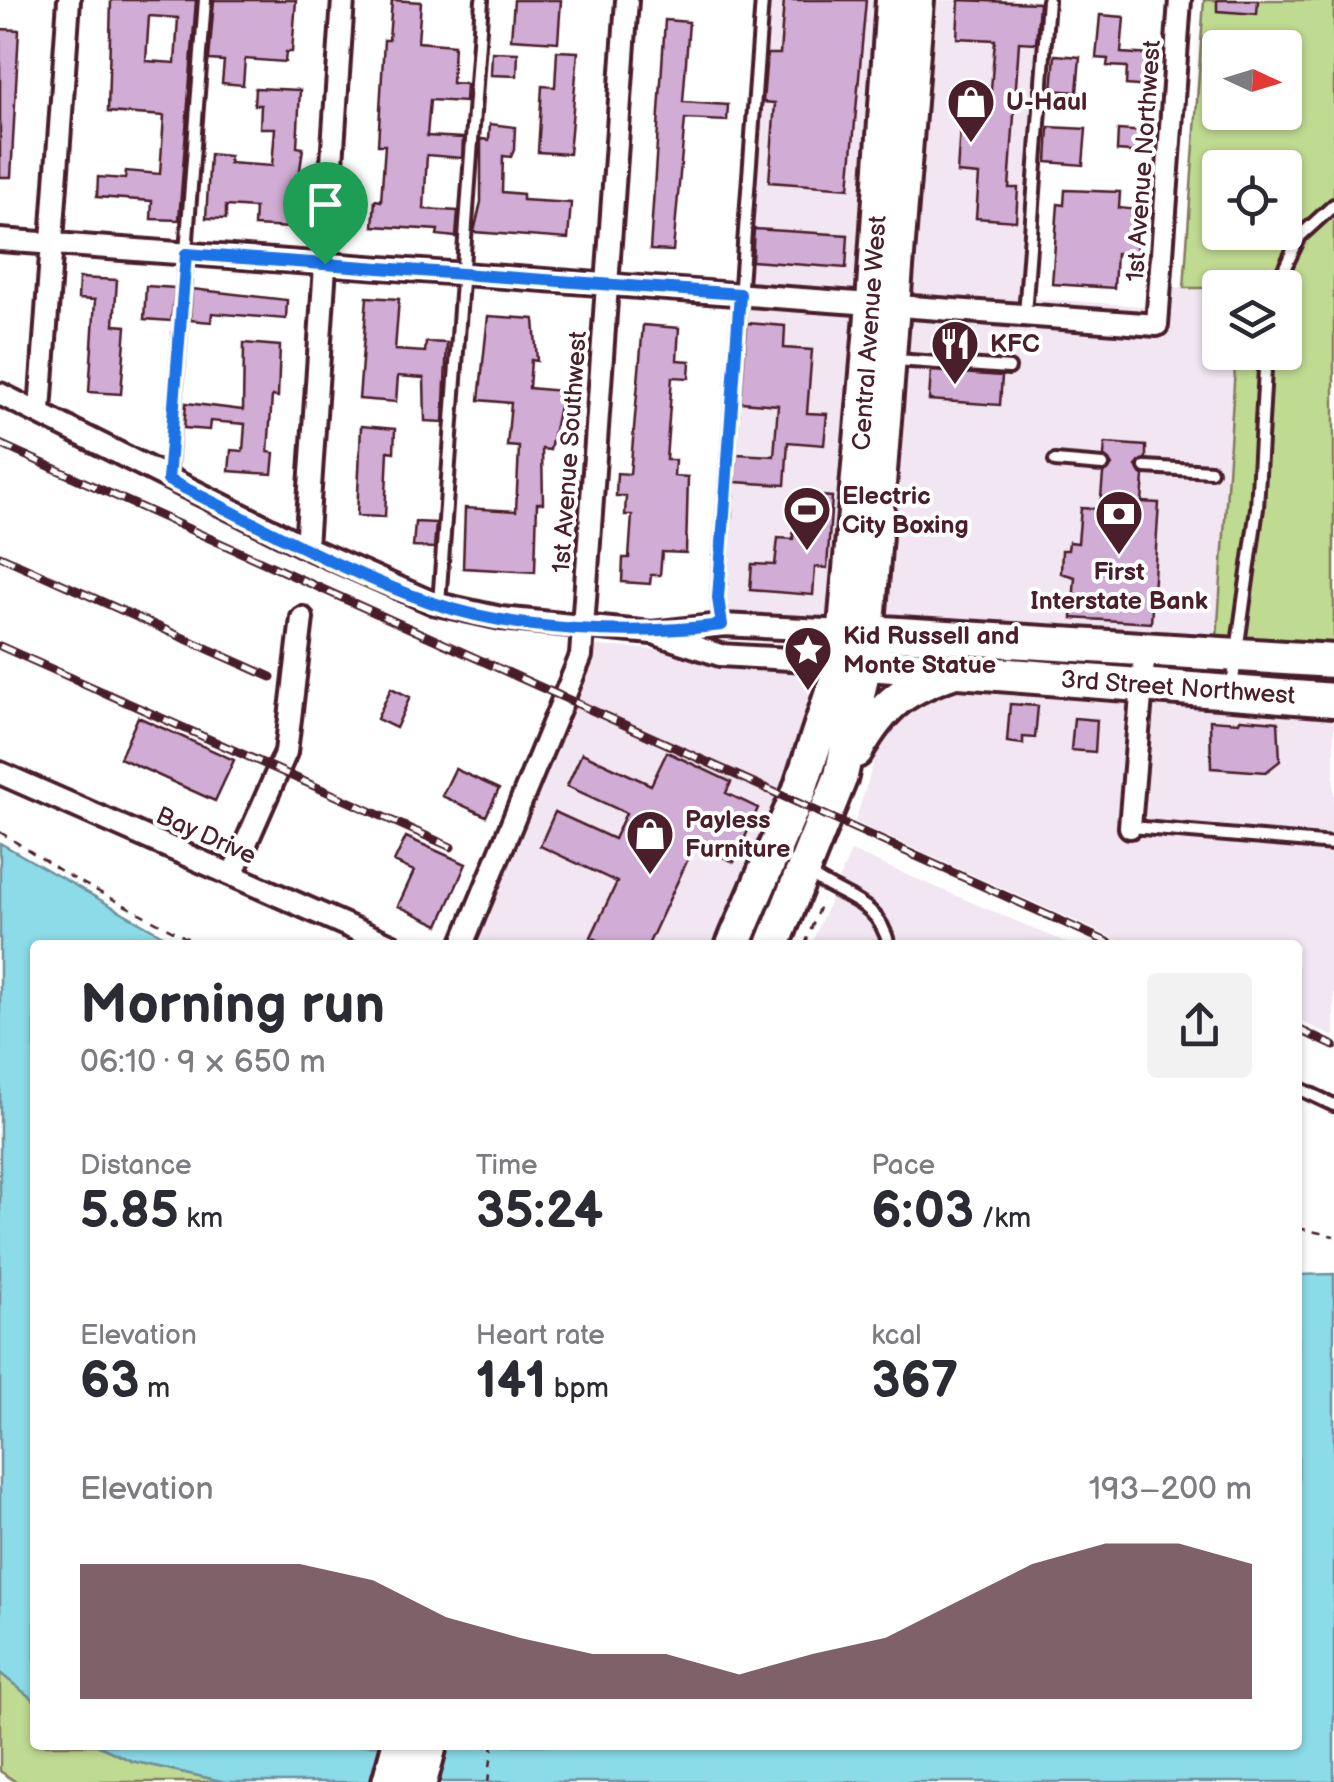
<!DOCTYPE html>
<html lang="en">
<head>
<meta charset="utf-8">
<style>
	:root { --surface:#fff; --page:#f2f2f3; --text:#2b2b33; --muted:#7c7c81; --accent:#4a1f2b }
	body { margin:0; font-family:"Balsamiq Sans",sans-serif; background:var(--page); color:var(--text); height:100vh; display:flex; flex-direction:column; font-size:38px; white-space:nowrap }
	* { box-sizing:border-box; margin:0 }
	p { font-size:32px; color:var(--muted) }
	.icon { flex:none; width:55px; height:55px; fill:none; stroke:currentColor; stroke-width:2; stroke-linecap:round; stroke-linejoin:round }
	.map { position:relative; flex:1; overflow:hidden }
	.panel { position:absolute; left:30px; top:940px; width:1272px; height:810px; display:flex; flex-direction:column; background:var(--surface); border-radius:10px; box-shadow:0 2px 8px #0004 }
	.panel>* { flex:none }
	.needle { width:65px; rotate:94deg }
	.controls { position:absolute; left:1202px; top:30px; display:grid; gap:20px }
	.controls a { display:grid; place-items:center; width:100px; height:100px; border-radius:10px; background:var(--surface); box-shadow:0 2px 8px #0004; font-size:50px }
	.pin { position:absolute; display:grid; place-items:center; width:85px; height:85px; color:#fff; margin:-102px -42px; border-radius:50% 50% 50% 0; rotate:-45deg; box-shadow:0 0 10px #0007 }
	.pin .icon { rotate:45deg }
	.round { display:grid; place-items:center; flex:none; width:105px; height:105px; border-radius:10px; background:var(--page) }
	.headline { display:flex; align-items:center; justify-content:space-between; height:170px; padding:0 50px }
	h1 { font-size:55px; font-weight:700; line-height:75px }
	.metrics { display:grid; grid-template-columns:repeat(3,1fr); gap:15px; height:170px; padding:10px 50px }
	.metrics div { display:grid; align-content:center }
	.metrics b { font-size:50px; font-weight:700 }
	.metrics small { font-size:28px; font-weight:400 }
	.metrics p { font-size:28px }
	.chart { height:280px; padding:20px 50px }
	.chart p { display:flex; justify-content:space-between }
	.chart svg { width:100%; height:180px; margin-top:10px; fill:var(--accent); opacity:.7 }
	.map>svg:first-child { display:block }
	.built { fill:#f1e6f2 }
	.green { fill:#bfda91; stroke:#847c5e; stroke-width:2.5; fill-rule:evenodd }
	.water { fill:#8bdbe8; stroke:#71909c; stroke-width:2.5 }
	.building { fill:#d1acd4; stroke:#4a1f2b; stroke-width:2.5; fill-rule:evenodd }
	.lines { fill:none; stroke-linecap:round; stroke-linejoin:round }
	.service-casing { stroke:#4a1f2b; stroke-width:18 }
	.minor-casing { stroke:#4a1f2b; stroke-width:28 }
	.primary-casing { stroke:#4a1f2b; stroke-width:40 }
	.trunk-casing { stroke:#4a1f2b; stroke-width:40 }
	.path { stroke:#4a1f2b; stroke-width:2.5; stroke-dasharray:8 8; stroke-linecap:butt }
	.service { stroke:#fff; stroke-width:10 }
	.minor { stroke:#fff; stroke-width:20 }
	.primary { stroke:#fff; stroke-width:32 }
	.trunk { stroke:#fff; stroke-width:32 }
	.rail-casing { stroke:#4a1f2b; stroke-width:9 }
	.rail { stroke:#fff; stroke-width:5; stroke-dasharray:15; stroke-linecap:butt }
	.route-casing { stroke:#fff; stroke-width:20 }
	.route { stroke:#1a73e8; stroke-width:12 }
	.labels { text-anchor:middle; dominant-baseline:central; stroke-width:8; stroke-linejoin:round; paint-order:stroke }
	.poi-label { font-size:25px; font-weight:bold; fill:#4a1f2b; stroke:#fff; text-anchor:start }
	.street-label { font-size:25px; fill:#4a1f2b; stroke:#fff }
</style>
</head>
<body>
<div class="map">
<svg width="1334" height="1782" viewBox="0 0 1334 1782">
	<rect width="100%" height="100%" fill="#fff"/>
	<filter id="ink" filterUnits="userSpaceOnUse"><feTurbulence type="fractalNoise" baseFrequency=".01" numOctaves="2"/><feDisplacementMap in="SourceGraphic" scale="20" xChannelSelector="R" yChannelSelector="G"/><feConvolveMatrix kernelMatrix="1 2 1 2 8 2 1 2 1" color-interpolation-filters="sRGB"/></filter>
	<g filter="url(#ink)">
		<!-- built -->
		<path class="built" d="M762 0H891L846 631 722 625 718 598Z
			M917 0H1048L1027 298 1157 307 1160 286 1220 291V352L1235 353 1216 654 870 632Z
			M582 645 842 662 733 945H462Z
			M919 683 1334 700V1037L1298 1020V945H1129L855 822 884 729Z
			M851 851 1072 945H811Z"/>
		<!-- green -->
		<path class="green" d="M1204 0H1334V662L1216 654 1236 353 1285 352V288H1184ZM1220 48H1285V112H1220ZM1220 168H1285V232H1220Z
			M0 1673 35 1701V1745H97L132 1761 226 1782H16L0 1771Z"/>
		<!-- water -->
		<path class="water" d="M0 843 180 945H35V1701L0 1673Z
			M1334 1274V1782H226L132 1761 97 1745H1298V1275Z"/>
		<!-- building -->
		<path class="building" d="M111 0H196L179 220 151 219 152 201 97 197 98 177 125 179 126 171 160 174 164 116 108 112ZM149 16 178 18 175 63 146 61Z
			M214 0H296L292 52H286L285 62 245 59 243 85 222 83 224 61 209 60Z
			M392 0 421 2 418 42 454 45 452 83 466 84 465 102 430 100 427 136 463 138 462 158 427 155 424 209 458 211 456 237 437 235 438 230 373 226 375 200 381 201 385 145H378L384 40H389Z
			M514 0H561L558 42 511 39Z
			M784 0H866L849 188 769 182 775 103 763 102 767 54H780Z
			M959 0 1039 3 1036 43 1019 42 1009 188H1018L1016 221 976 218 979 175 957 173 961 112 989 114 995 40 957 38Z
			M1217 0H1258L1257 14 1217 11Z
			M1100 15 1124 17 1121 53 1152 55 1149 87 1126 85 1127 67 1107 66 1108 59 1096 58Z
			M665 20 689 22 683 102 728 105 727 121 685 119 673 251 650 250Z
			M0 29 19 30 11 177H0Z
			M557 51 578 52 569 154 538 152 542 86 555 87Z
			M492 52 518 53 517 76 491 75Z
			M1055 55 1080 57 1077 92 1052 90Z
			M255 88 300 90 297 147 303 148 292 228 254 226 255 208 226 206V219L206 218 210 154 230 156 229 163 272 166 275 128H260L261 105H254Z
			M490 124 515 127 514 150 511 157 503 156 502 192 523 194V200L571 203 568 239 474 232 481 202V139L489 140Z
			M1049 127 1086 129 1083 165 1047 162Z
			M1118 130 1146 132 1144 153 1117 151Z
			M1065 190 1120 192 1119 208 1139 210 1136 254 1116 253 1114 288 1052 284 1058 204 1064 205Z
			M754 229 848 235 846 268 752 261Z
			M79 278 117 280 114 325 126 326 121 394 89 392 95 300 78 299Z
			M146 286 175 288 171 321 144 319Z
			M192 289 287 300 286 319 212 313 211 322 190 320Z
			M367 297 399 299 395 350 425 352 426 342 447 343 443 422 425 421 424 378 398 376 396 402 359 399Z
			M488 316 534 319 537 361 531 360 529 388 562 391 550 450 542 449 543 503H537L535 572 463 568 465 508 516 511 519 447 507 446 511 403 479 400Z
			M747 323 785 326 784 348 812 350 807 413 827 414 824 445 788 442 785 485 735 482 737 454 774 456 778 405 741 402Z
			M643 325 679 328 677 360 690 361 689 378 672 377 666 460H675L674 476 688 477 686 553 662 552 660 575H651L650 584 622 582 623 558H629L632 515H625L626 496H616L617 473 630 474Z
			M244 343 280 346 278 397 272 396 268 452 274 453 272 474 229 471 231 450 243 451 245 424 210 421 209 430 184 428 186 403 243 410Z
			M931 371 1002 376 1000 405 929 400Z
			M361 426 395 429 394 452 388 451 385 517 357 516Z
			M1105 443 1146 446V458L1136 466 1144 476 1142 502 1159 503 1151 623 1072 618 1075 577 1061 573 1062 550H1068L1069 542 1078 543 1081 508 1100 509 1103 474 1112 465 1104 456Z
			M796 494 832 497 827 568 815 567 813 595 750 590 752 564 775 565 778 538 793 539Z
			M415 522 436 523 434 548 413 547Z
			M391 688 410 697 396 728 377 719Z
			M1010 704 1038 706 1035 738 1023 737V744L1007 742Z
			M138 717 234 760 215 801 120 758Z
			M1074 718 1097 720 1095 752 1071 750Z
			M1240 719 1278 722 1280 761 1266 772 1211 768 1210 720 1239 722Z
			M667 752 731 782 726 793 758 808 734 862 695 844 648 945H608L591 937 617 882 540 846 555 812 614 839 626 813 567 786 582 753 651 785Z
			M455 769 499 789 486 816 442 796Z
			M406 837 466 864 439 925 398 906 414 871 394 862Z"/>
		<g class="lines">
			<!-- service casing -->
			<g class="service-casing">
				<path id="service" d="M1275 288 1300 236 1334 205
					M1025 315 1048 0
					M896 360 1009 368
					M1055 461 1103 465
					M1145 467 1211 471
					M169 478 205 0
					M439 604 482 0
					M722 625 718 598 762 0
					M1232 687 1257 508 1266 352
					M1131 827 1334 844
					M809 874C843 899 878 899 889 945
					M1298 1088 1334 1105"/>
			</g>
			<!-- minor casing -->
			<g class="minor-casing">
				<path id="minor" d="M0 240 1157 325 1180 0
					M0 394 306 547 433 603 501 618 652 633 722 625 846 631
					M40 411 69 0
					M306 547 343 0
					M659 635 720 655 842 662
					M0 773 391 945
					M1130 827 1145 649
					M232 875 286 752 302 618
					M462 945 581 656 627 0"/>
			</g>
			<!-- primary casing -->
			<g class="primary-casing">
				<path id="primary" d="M856 751C883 703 905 687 958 670
					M733 945 799 792 842 662
					M773 945 841 776 865 662
					M389 1782 399 1745
					M420 1782 430 1745"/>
			</g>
			<!-- trunk casing -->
			<g class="trunk-casing">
				<path id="trunk" d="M893 0 873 304 842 662 1334 700
					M850 631 1334 661
					M865 662 917 0"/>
			</g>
			<!-- path -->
			<path class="path" d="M0 832 69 876 200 945
				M805 945 822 900
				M1298 1228 1334 1236
				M488 1782 493 1745"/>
			<!-- service -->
			<use href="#service" class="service"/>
			<!-- minor -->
			<use href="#minor" class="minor"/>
			<!-- primary -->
			<use href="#primary" class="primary"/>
			<!-- trunk -->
			<use href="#trunk" class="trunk"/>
			<!-- rail casing -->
			<g class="rail-casing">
				<path id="rail" d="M0 444 1114 945
					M0 556 271 677
					M0 646 451 847
					M1298 1029 1334 1046"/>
			</g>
			<!-- rail -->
			<use href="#rail" class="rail"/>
		</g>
	</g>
	<g class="lines" filter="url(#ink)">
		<!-- route casing -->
		<g class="route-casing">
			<path id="route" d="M186 254 740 294 718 598 722 625C633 636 519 632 433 603 342 572 255 522 168 480Z"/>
		</g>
		<!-- route -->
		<use href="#route" class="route"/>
	</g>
	<!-- icons -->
	<defs>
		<g id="shop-pin" transform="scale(2.5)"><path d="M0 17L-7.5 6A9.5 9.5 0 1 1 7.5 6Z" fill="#4a1f2b" stroke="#fff"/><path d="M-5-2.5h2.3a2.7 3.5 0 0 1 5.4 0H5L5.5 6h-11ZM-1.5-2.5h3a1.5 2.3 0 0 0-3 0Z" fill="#fff"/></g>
		<g id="restaurant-pin" transform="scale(2.5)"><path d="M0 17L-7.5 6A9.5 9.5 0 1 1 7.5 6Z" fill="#4a1f2b" stroke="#fff"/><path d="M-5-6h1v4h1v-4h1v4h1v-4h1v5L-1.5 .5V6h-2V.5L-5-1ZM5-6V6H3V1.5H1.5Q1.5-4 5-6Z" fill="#fff"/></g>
		<g id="stadium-pin" transform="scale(2.5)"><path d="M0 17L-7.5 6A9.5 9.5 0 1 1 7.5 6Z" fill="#4a1f2b" stroke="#fff"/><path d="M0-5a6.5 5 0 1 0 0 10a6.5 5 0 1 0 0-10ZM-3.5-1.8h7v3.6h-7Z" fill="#fff"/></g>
		<g id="bank-pin" transform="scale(2.5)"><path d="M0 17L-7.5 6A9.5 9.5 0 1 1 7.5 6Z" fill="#4a1f2b" stroke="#fff"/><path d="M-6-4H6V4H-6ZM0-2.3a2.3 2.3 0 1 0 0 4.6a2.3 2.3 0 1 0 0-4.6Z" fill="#fff"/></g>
		<g id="sight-pin" transform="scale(2.5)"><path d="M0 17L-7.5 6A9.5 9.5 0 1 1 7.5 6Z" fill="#4a1f2b" stroke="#fff"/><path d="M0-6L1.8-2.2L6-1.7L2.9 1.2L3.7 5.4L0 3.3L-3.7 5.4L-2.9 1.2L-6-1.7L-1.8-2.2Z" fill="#fff"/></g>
	</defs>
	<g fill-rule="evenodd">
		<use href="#shop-pin" x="971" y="102"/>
		<use href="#restaurant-pin" x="955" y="344"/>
		<use href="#stadium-pin" x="807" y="510"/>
		<use href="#bank-pin" x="1119" y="514"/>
		<use href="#sight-pin" x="808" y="650"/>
		<use href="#shop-pin" x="650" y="834"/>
	</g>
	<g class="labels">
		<!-- poi labels -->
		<g class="poi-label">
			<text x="1006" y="102">U-Haul</text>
			<text x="990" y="344">KFC</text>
			<text x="842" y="496">Electric<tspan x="842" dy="29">City Boxing</tspan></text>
			<text x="1119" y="572" text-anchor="middle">First<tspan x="1119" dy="29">Interstate Bank</tspan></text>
			<text x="843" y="636">Kid Russell and<tspan x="843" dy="29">Monte Statue</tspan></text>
			<text x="685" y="820">Payless<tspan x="685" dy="29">Furniture</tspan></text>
		</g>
		<!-- street labels -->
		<g class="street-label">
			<text transform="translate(1144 161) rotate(-86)">1st Avenue Northwest</text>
			<text transform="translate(870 333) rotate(-86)">Central Avenue West</text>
			<text transform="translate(570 452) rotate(-86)">1st Avenue Southwest</text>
			<text transform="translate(1178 688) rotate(4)">3rd Street Northwest</text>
			<text transform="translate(206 836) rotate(24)">Bay Drive</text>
		</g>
	</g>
</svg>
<div class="controls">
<a><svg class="needle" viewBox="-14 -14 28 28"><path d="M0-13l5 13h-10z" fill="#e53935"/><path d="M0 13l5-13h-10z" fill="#7c7c81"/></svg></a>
<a><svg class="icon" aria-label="locate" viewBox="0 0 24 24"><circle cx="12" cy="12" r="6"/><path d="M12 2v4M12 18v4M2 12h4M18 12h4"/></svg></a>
<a><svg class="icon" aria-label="layers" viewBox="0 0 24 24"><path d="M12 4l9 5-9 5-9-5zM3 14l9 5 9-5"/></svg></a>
</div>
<div class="pin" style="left:325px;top:264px;background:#1e9e55"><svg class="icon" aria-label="arrive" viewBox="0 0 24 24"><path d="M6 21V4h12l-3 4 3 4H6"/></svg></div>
<section class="panel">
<div class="headline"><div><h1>Morning run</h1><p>06:10 · 9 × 650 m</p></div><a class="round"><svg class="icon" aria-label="share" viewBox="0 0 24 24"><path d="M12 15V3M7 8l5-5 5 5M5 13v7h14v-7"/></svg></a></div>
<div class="metrics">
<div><p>Distance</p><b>5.85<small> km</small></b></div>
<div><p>Time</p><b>35:24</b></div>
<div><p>Pace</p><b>6:03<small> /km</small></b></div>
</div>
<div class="metrics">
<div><p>Elevation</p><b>63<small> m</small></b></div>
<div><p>Heart rate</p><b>141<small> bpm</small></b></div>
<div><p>kcal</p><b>367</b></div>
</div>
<div class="chart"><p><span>Elevation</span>193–200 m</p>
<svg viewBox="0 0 160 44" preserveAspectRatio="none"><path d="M0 44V11L10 11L20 11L30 11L40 15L50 24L60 29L70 33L80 33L90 38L100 33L110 29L120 20L130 11L140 6L150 6L160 11V44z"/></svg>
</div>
</section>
</div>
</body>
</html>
